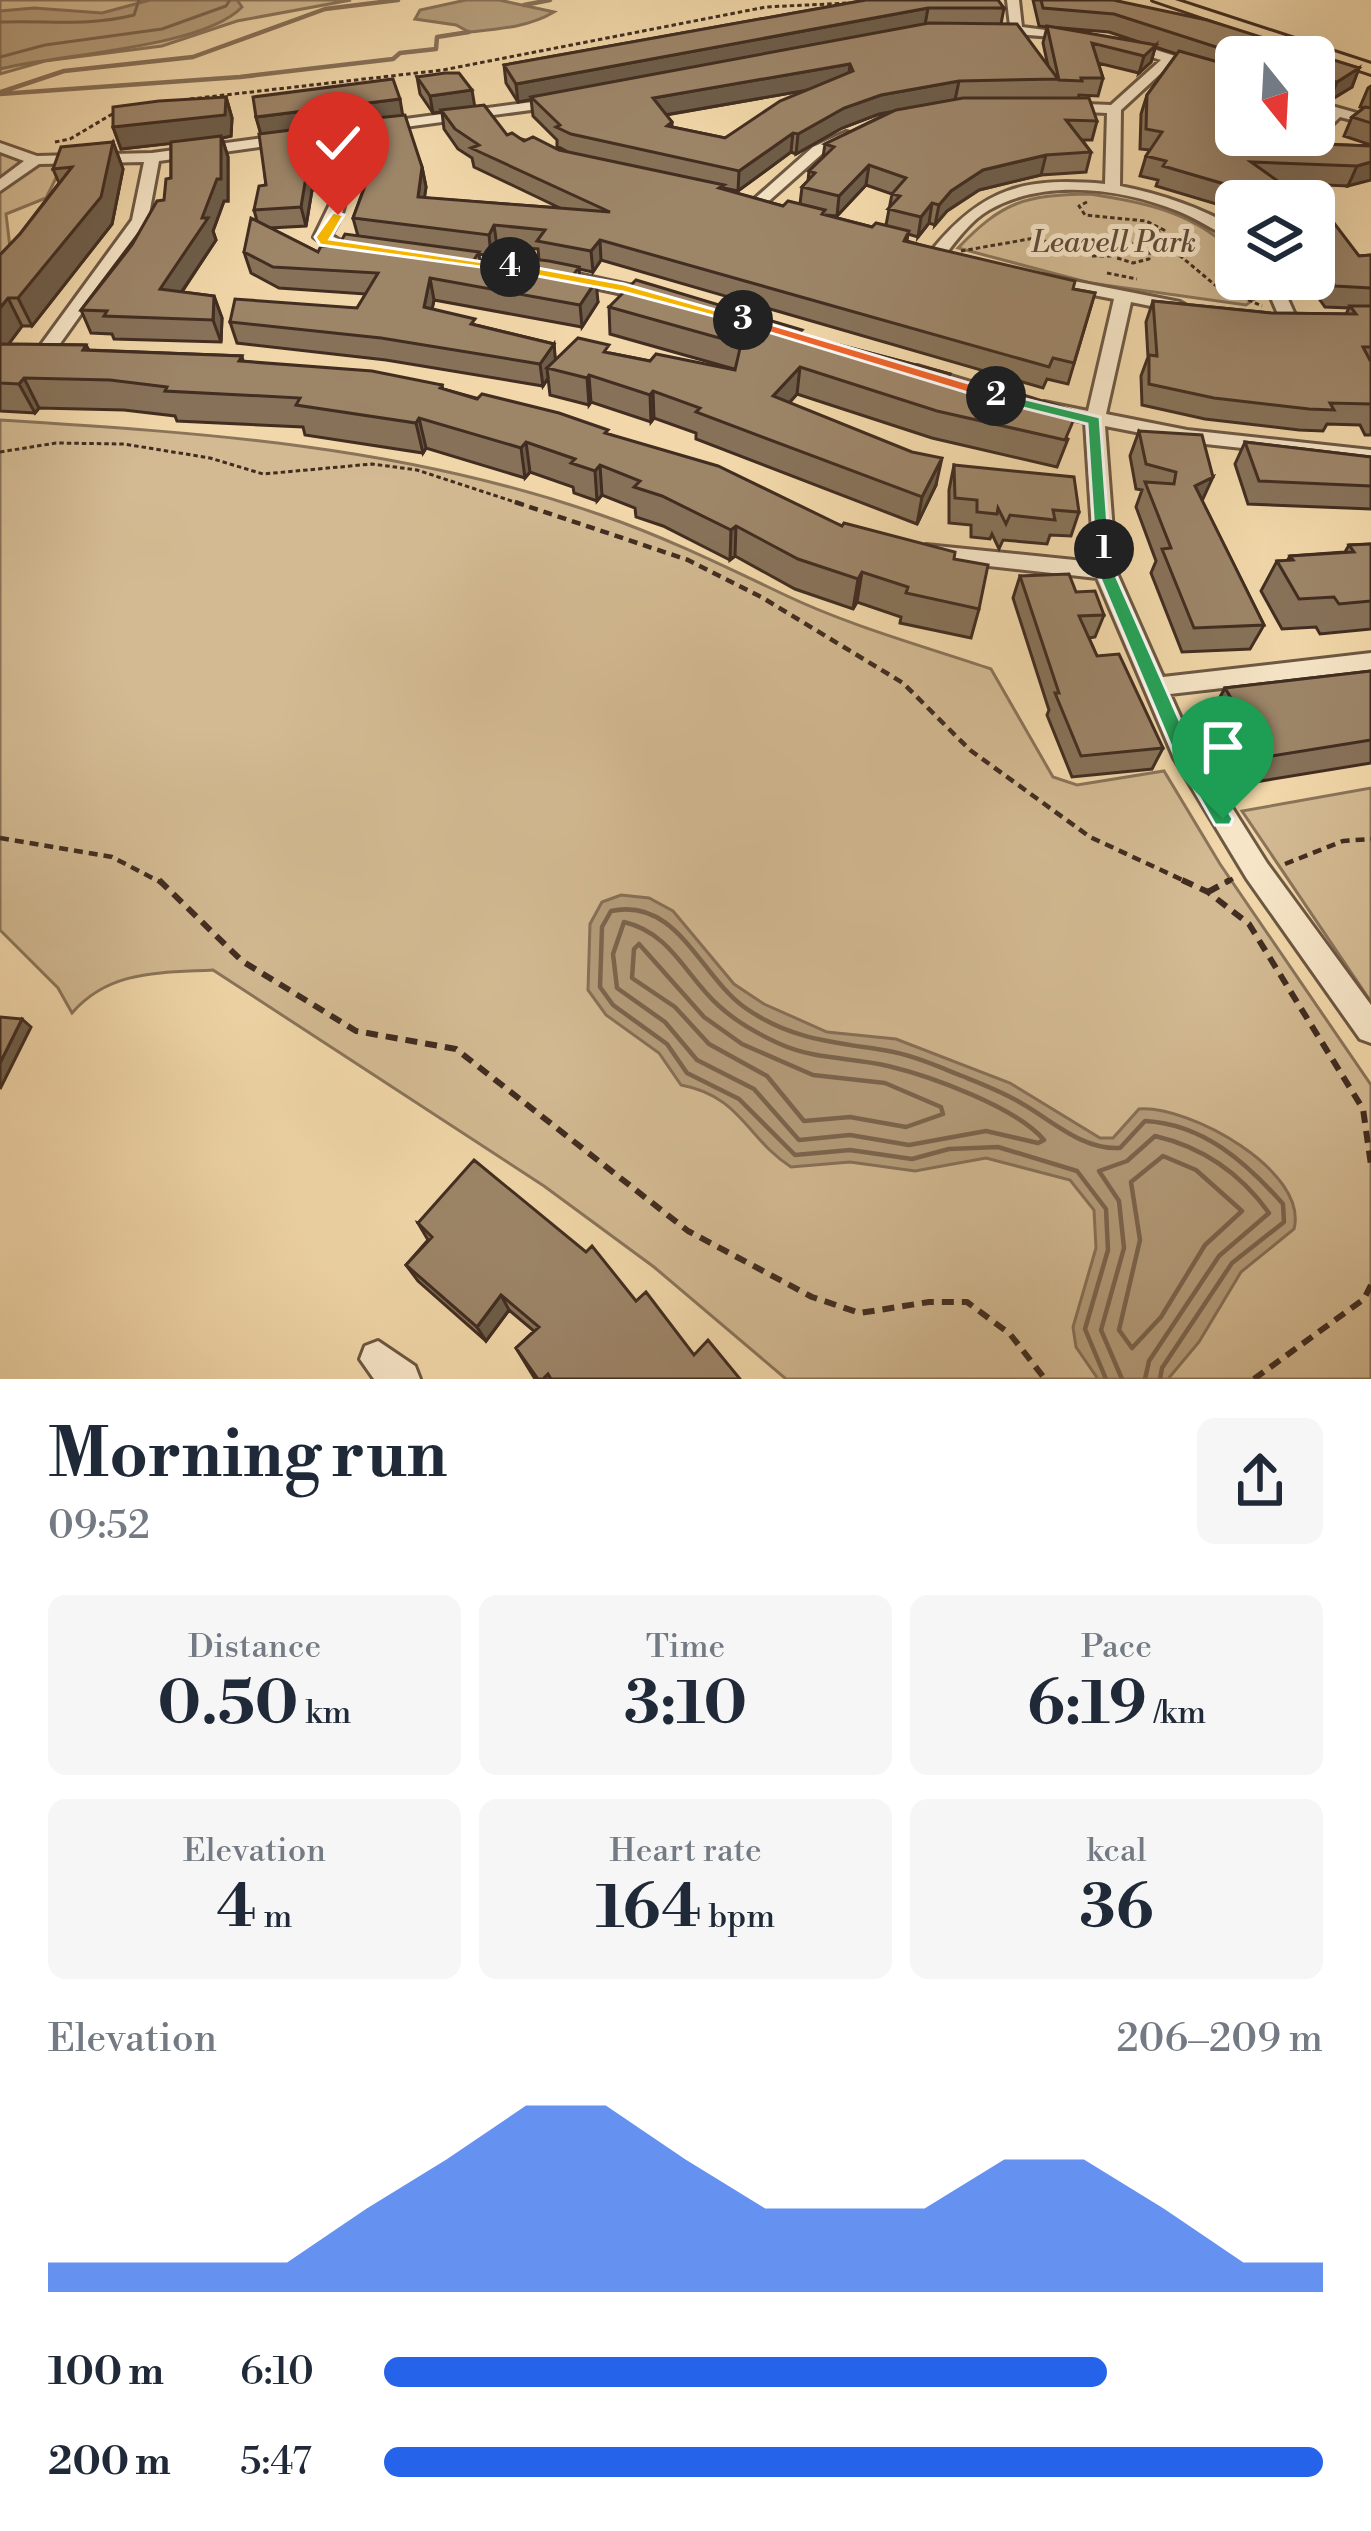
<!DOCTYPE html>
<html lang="en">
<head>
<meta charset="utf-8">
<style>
	:root { --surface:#fff; --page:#f6f6f7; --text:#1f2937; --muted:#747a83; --accent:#2563eb }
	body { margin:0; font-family:"Libre Bodoni",serif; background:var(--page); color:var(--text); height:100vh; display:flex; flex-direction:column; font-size:45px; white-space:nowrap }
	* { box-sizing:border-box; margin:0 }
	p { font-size:39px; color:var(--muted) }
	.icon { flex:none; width:66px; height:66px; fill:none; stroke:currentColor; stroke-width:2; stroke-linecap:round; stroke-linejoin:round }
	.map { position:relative; height:1379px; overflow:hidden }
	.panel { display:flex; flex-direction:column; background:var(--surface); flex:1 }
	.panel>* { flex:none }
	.needle { width:78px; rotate:162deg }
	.controls { position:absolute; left:1215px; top:36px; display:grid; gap:24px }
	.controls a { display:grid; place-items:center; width:120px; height:120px; border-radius:18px; background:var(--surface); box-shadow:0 12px 48px #0002; font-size:60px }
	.pin { position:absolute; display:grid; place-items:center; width:102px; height:102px; color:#fff; margin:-123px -51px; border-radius:50% 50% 50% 0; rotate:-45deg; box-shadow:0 0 12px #0007 }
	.pin .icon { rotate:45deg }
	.km { position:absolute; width:60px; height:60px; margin:-30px; border-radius:50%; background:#222; color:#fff; font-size:33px; line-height:60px; text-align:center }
	.round { display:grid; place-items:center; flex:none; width:126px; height:126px; border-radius:18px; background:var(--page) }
	.summary { display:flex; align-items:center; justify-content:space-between; height:204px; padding:0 48px }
	h1 { font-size:66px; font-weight:700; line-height:90px }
	.stats { display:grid; grid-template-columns:repeat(3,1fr); gap:18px; height:204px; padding:12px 48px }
	.stats div { display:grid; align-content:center; border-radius:18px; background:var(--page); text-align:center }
	.stats b { font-size:60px; font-weight:700 }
	.stats small { font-size:33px; font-weight:400 }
	.stats p { font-size:33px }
	.chart { height:336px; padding:24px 48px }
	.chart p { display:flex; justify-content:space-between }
	.chart svg { width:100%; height:216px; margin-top:12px; fill:var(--accent); opacity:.7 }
	ul { padding:0 48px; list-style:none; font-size:39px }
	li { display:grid; grid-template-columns:192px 144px 1fr; align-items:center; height:90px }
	li i { height:30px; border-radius:15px; background:var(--accent) }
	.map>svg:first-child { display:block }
	.green { fill:#d3ba92; stroke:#8a745a; stroke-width:3 }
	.water { fill:#b59d7b; stroke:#877057; stroke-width:3 }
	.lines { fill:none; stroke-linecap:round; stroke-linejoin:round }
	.shore-far1 { stroke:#7b654e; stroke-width:3 }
	.shore { stroke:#7b654e; stroke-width:4.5 }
	.stream { stroke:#877057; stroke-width:4.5 }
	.minor-casing { stroke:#6d5843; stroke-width:6 }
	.major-casing { stroke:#412d21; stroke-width:6 }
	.path-far2 { stroke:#412d21; stroke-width:3; stroke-dasharray:4.5 3; stroke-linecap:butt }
	.path-far1 { stroke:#412d21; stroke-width:4.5; stroke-dasharray:9 6; stroke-linecap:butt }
	.path { stroke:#412d21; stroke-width:6; stroke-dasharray:12 8; stroke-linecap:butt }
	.minor { fill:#f6e5c7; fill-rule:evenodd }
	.major { fill:#f1d7a9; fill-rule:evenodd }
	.wall { fill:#877259; stroke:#412d21; stroke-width:3; fill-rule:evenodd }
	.shaded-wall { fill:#6e5d49; stroke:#412d21; stroke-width:3 }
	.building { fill:#9d8568; stroke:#412d21; stroke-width:3; fill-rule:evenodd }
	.split-1 { fill:#22a559; stroke:#fff; stroke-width:3 }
	.split-2 { fill:#22a559; stroke:#fff; stroke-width:3 }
	.split-3 { fill:#f0652b; stroke:#fff; stroke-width:3 }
	.split-4 { fill:#f5b400; stroke:#fff; stroke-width:3 }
	.split-5 { fill:#f5b400; stroke:#fff; stroke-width:3 }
	.labels { text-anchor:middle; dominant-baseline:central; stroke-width:10; stroke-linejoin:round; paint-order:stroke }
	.far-park-label { font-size:30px; font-style:italic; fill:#5e4938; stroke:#f6e5c7 }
</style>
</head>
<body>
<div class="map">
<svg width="1371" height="1379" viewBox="0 0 1371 1379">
	<rect width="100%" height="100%" fill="#f1d7a9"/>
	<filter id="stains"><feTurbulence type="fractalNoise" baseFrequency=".00167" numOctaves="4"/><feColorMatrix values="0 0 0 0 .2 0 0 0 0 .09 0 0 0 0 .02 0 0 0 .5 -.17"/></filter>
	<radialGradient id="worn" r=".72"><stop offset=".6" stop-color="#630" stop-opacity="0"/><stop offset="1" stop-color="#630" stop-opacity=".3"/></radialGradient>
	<!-- green -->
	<path class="green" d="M0 0H351L237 21 162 46 45 61 0 74Z
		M0 151 39 165 63 164 46 198 6 214 11 256 0 269Z
		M1090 194C1144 202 1198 213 1236 255V279H1249L1256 298 1246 305 1090 283 958 248C1003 201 1025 195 1090 194Z
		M0 420C207 433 403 446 601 515 665 537 724 566 785 595 850 626 923 646 991 669L1053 777 1077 785 1164 771 1220 864 1371 1085V1379H786L654 1267 544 1186 213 970C159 973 109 970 72 1013L58 988 0 930Z
		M1371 788V1002L1242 811Z"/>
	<!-- water -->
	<path class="water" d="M150 0H237L242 7C203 48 59 54 0 69V11L34 8 102 13Z
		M466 0H499L554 12C529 27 499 29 469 32L456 25 415 19 420 10Z
		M621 895 649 898 673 911 734 984 764 1004 827 1032 896 1039 1010 1083 1100 1138H1113L1139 1109C1189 1105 1309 1171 1294 1229L1241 1272 1199 1342 1168 1379H1098L1076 1347 1073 1327 1096 1248 1094 1210 1070 1180 986 1158 915 1171 850 1162 791 1167C747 1139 741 1096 681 1085L659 1053 606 1015 588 990 590 924 602 902Z"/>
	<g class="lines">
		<!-- shore-far1 -->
		<path class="shore-far1" d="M0 22C48 20 86 27 134 15L139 0
			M0 57 45 45 162 29 226 6 230 0"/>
		<!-- shore -->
		<path class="shore" d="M624 922C671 933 685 975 718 1005 736 1022 758 1034 780 1044 816 1060 850 1057 888 1066 930 1076 1016 1107 1044 1140L1038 1143 986 1131 909 1145 850 1135 799 1140 754 1089 697 1060 665 1022 617 988 613 954Z
			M639 944 704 1017 742 1044 813 1075 885 1083 941 1107 943 1114 906 1127 850 1117 804 1121 767 1076 709 1044 675 1007 632 978 634 949Z
			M1163 1156 1196 1170 1242 1211 1205 1245 1161 1317 1132 1348 1119 1330 1140 1240 1131 1182Z
			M1106 1379 1085 1329 1108 1250 1106 1209 1077 1171 998 1147 949 1149 912 1159 850 1150 795 1155 739 1099 687 1073 667 1044 613 1005 600 987 602 927 611 911C677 897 699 974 744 1007 789 1039 832 1042 883 1050 910 1054 937 1066 962 1076 982 1084 1003 1092 1021 1103 1053 1121 1082 1150 1120 1148L1145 1121C1203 1124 1246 1162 1283 1204L1284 1222 1232 1263 1162 1368 1160 1379
			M1122 1379 1101 1330 1124 1248 1119 1201 1099 1171 1127 1161 1155 1136C1202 1147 1241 1174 1269 1213L1219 1256 1149 1361 1145 1379"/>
		<!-- stream -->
		<path class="stream" d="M524 5 550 0
			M1 92 64 71 193 57 325 9 398 0
			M0 94 240 77 393 59 400 53 436 49 437 37 469 32"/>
		<!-- minor casing -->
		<g class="minor-casing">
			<path id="minor" d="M1007 0H1019L1022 27 1084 35 1078 39 989 32V26H1010Z
				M1124 40 1236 75V83L1172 63 1121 110 1120 186C1161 194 1199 207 1236 228V240C1216 232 1198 219 1178 211 1121 188 1044 178 989 210 970 221 957 240 944 256H932V250C983 187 1026 177 1105 184L1107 113 1062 111 1055 107 1062 103 1111 105 1161 60 1120 47 1118 44Z
				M563 98 568 99V105L346 135C350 172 352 203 331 235L344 243 375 247 377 250C359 261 330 250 314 237L332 200V137L159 161 148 220 59 345 82 356C69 368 50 358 40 346L132 220 144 162 39 164 0 191V179L24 161 0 152V143L37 156 152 153Z
				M1314 101 1371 117V125L1340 117 1319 137H1309L1328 113 1314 109Z
				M846 132 858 135 823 153 762 207H752V201L813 147Z
				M564 271 665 293 668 297 659 302 558 280 556 276Z
				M1043 275 1180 302 1189 307 1180 312 1131 302 1106 414 1187 430 1371 450V462L1187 442 1105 426 1116 571 1163 677 1371 653V671L1170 694 1194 747 1267 863 1371 1005V1043L1360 1039 1247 879 1174 758 1097 578 926 559 915 552 926 545 1094 562 1085 422 1037 412 1034 408 1044 402 1088 411 1114 299 1037 284V276Z
				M1263 279H1279L1296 317 1293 321H1281Z
				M917 366 1011 394 1013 398 1004 404 910 376V368Z
				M378 1341 415 1366 420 1379H374L360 1359 365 1346Z"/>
		</g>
		<!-- major casing -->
		<g class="major-casing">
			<path id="major" d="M1153 0H1175L1371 64V74Z"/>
		</g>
		<!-- path-far2 -->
		<path class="path-far2" d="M190 99 443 70 766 7 848 3
			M55 142 70 139 114 113
			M1087 202 1079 206 1085 215 1146 221 1164 230 1144 234 1133 244
			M1127 244 1150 252 1149 259 1133 263 1117 258 1112 250Z
			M961 251 1035 238 1092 256H1113
			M1150 252 1178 254 1215 285 1262 306
			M1107 273 1137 279
			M0 452 56 443 124 444 210 458 263 474 372 464 417 470 524 505"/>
		<!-- path-far1 -->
		<path class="path-far1" d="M515 502 688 560 763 598 903 683 970 750 1090 837 1189 883
			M0 838 112 857 162 883
			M1285 864 1343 841 1371 839
			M1225 883 1234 878"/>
		<!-- path -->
		<path class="path" d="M159 880 242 961 356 1031 456 1049 688 1231 812 1297 860 1313 929 1302H967L1010 1334 1045 1379
			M1182 880 1208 892 1249 924 1363 1109 1371 1165
			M1208 892 1230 880
			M1254 1379 1364 1299 1371 1285"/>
		<!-- minor -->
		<use href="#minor" class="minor"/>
		<!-- major -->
		<use href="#major" class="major"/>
	</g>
	<!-- wall -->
	<path class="wall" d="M866 0 1004 8 1001 24 1048 66 1043 43 1047 27 1039 26 1033 0H1113L1359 68 1352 87 1329 101 1316 98 1314 104V57H1236V135L1295 143 1371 146 1348 186 1280 183 1306 201H1236V212L1230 208 1156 186 1158 180 1140 176 1146 156 1150 150 1140 149 1141 114 1147 95 1177 54 1155 47 1151 62 1139 73 1098 63 1103 78 1098 96 1079 95 1078 98 1097 121 1092 140H1082L1091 152 1086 172 1041 175 979 190 947 211 935 225 929 223 918 237 908 234 907 241 1073 289 1095 293 1068 384 1047 379 1043 388 601 260 593 272 579 269 580 278 598 302 582 327 434 300 432 309 476 325 554 344 555 360 610 353 650 361 734 369 610 334 609 307 802 335 950 374 948 383 1068 439 1057 467 932 438 797 394 789 403 936 485 917 524 696 439V433L654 418 651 422 591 402 589 405 550 395 548 378 543 386 386 360 237 343 230 322 357 308 366 294 279 288 251 273 244 252 257 221 254 210 266 185 261 134 256 117 403 115 422 167 426 187 424 198 560 208 474 167 472 158 458 149 444 129 442 112 433 113 420 94 417 77 475 106 507 135 568 152 557 146V140L533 116 531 99 518 102 506 83 504 65ZM1050 27 1109 32 1142 43ZM807 90 725 138 672 127V122L666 115ZM892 111 825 144 823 157 809 171 808 181 802 187 800 204 783 206 724 190V188L738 191 791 152 796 154 842 128 879 114ZM358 123 370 172 353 218 358 236 338 247 318 252 270 228 306 226 312 190 320 189 308 129ZM866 185 892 194 886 225 872 227 825 215 837 216ZM497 246 538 249 539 260 519 266 480 262 479 254 491 256Z
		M1371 86V145L1344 136 1352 117 1364 108 1360 107 1368 88Z
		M226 97 232 118 231 136 222 138 228 157V201H224L213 231 216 240 182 292 214 296 222 318 221 342 114 339 112 334 91 333 81 310 164 200 171 178V143L121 149 113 127Z
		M113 142 123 169 112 224 32 326H22L8 344 86 345 89 350 242 356 243 361 442 385 443 389 608 434 842 526 954 559 979 609 971 638 900 623 901 617 857 602 853 609 795 589 735 556 730 560 663 526 636 517 635 508 602 495 597 501 574 493 573 487 530 472 525 478 426 448 423 453 305 435 303 427 177 421 175 416 124 410 39 408 35 413 0 411V255L20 234 59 183 53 169Z
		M1314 207 1359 256 1371 255V435H1365L1360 425 1327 424 1323 431 1299 430 1205 419 1142 405 1141 376 1148 357 1146 322 1153 301 1271 313 1346 314 1349 308 1325 307 1305 279H1314Z
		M1139 431 1202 501 1264 625 1250 649 1182 652 1151 573 1156 561 1136 507 1142 490 1136 489 1130 456Z
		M1245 442 1371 457V509L1248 504 1235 464Z
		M954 465 1079 512 1071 536 1050 535 1047 544 1003 540 999 549 992 534 990 539 971 537V525L949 523V490Z
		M1371 544V629L1320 634 1316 627 1282 629 1261 591 1277 561H1287L1290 556 1345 552 1349 545Z
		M1020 576 1076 592 1104 615 1095 637 1089 638 1097 656 1163 748 1152 769 1072 777 1047 715 1049 710 1013 598Z
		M1371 671V763L1249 783 1210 715 1225 688Z
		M418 1223 636 1301 694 1355 740 1379H535L516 1348 534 1331 509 1310 486 1341 418 1281 406 1265 428 1240Z"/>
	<!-- shaded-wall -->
	<path class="shaded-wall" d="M928 8 925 25 518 102 516 84Z
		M1156 45 1151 62 1139 73 1144 56Z
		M850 64 848 83 653 117V98Z
		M1359 68 1352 87 1329 101 1337 82Z
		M959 81 955 100 879 114 842 128 796 154 798 134 844 108 881 95Z
		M472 90 475 108 433 113 430 96Z
		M226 97 232 118 231 136 222 138 228 157V201H224L213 231 216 240 168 312 160 289 202 218 221 138 121 149 113 127Z
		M400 99 403 117 308 129 320 189 312 190 306 226 301 207 261 135 256 117Z
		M793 133 791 152 738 191 739 171Z
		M113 142 123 169 112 224 32 326 18 298Z
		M1046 155 1041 175 979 190 947 211 935 225 939 205 951 191 983 170Z
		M1371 162V180L1348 186 1357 166Z
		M869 165 866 185 837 216 839 196Z
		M422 167 426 187 422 217 418 197Z
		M932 203 929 223 918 237 921 217Z
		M494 225 497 246 491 256 489 235Z
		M600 240 601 260 593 272 591 251Z
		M430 278 434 300 428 328 424 307Z
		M596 281 598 302 582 327 580 305Z
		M214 296 222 318 221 342 213 320Z
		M8 298 22 326 0 356V308Z
		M554 344 556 366 547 368 548 378 543 386 540 364Z
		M800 367 797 394 771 423 773 396Z
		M589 375 591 402 589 405 587 378Z
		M24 378 39 408 35 413 19 384Z
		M653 391 654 418 651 422 650 395Z
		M419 418 426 448 423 453 416 423Z
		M526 442 530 472 525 478 521 448Z
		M942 458 936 485 917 524 922 497Z
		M600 465 602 495 597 501 595 471Z
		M1213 477 1202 501 1195 486Z
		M736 526 735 556 730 560 731 530Z
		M862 572 857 602 853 609 858 579Z
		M22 1019 31 1027 0 1089V1063Z
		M501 1295 509 1310 486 1341 477 1327Z"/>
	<!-- building -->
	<path class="building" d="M866 0H998L1004 8H928L516 84 504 65Z
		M1041 0H1113L1207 20 1359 68 1337 82 1319 79 1318 93 1314 95V57H1247L1114 14 1043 8Z
		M929 23 1017 24 1058 79 959 81 881 95 844 108 798 134 793 133 739 171 571 134 556 127 560 125 531 97ZM850 64 853 71 780 101 725 138 667 126 672 122 653 98Z
		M1047 26 1156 45 1144 56 1092 43 1103 78H1081L1082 81 1059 80Z
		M1179 51 1236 67V135H1282L1295 143 1371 146V162L1357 166 1251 162 1306 201H1258L1238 188 1163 166 1166 161 1146 156 1162 132 1146 129 1147 95Z
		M445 73H459L472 90 430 96 417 77Z
		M393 79 400 99 256 117 253 97Z
		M226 97 225 115 113 127V107L159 101Z
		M963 98H1089L1097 121 1066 120 1091 152 1046 155 983 170 951 191 939 205 932 203 921 217 888 209 900 196 892 194 906 178 869 165 839 196 802 187 815 173 809 171 834 147 825 144 896 110Z
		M484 105 507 135 512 133 524 141 533 137 559 150 724 185 719 188 783 206 788 201 825 210 822 214 872 227 876 223 909 231 904 241 1075 281 1073 289 1095 293 1074 363 1053 358 1049 367 600 240 591 251 537 241 545 230 494 225 489 235 353 218 371 170 357 120 405 115 422 167 418 197 610 212 471 148 479 145 455 129 441 110Z
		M1365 107 1371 108V123L1352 117Z
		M307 128 315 170 307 171 301 207 254 210 259 186 266 185 259 134Z
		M221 136V179H217L202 218H208L160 289 214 296 213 320 104 316 107 311 81 310 132 245 157 201 164 200 166 179 171 178V142Z
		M113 142 101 197 18 298H8L0 308V255L20 234 72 167 53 169 61 147Z
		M1314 207 1331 219 1359 256 1371 255V288L1335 286 1314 258Z
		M251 218 318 252 321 246 338 247 345 234 479 252 474 260 480 262 519 266 525 258 549 261 579 267 572 277 596 281 580 305 430 278 424 307 475 319 471 324 554 344 540 364 381 338 230 322 235 299 357 308 378 273 273 267 244 252Z
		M636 280 802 330 798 334 950 374 944 382 991 394 995 386 1077 412 1065 440 937 411 800 367 773 396 912 452 942 458 922 497 696 412 700 408 653 391 650 395 589 375 587 378 547 368 578 338 609 345 604 352 650 361 656 354 735 370 741 344 609 307Z
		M1153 301 1271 313 1356 314 1350 306H1371V347H1363L1371 362V404L1330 403 1334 410 1309 409 1214 398 1149 384V355L1157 356Z
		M0 344 86 345 83 350 242 356 239 361 372 371 442 385 440 388 477 399 482 394 559 413 608 430 605 433 718 466 842 526 844 523 955 552 954 559 988 565 979 609 906 593 908 587 862 572 858 579 798 559 736 526 731 530 662 496 634 487 640 481 600 465 595 471 571 463 575 459 526 442 521 448 419 418 416 423 296 405 300 398 165 391 167 387 110 380 24 378 19 384 0 383Z
		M1139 431 1202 435 1213 477 1195 486 1264 625 1194 628 1162 549 1171 548 1145 482 1174 484 1176 472 1146 464Z
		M1245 442 1371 457V486L1259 481Z
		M954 465 1074 477 1079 512 1053 510 1055 520 1010 515 1006 524 998 508 997 514 977 512V500L955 498Z
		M1371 544V601L1339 604 1334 597 1299 599 1277 561 1293 560 1290 556 1354 552 1349 545Z
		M1069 574 1076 592 1095 591 1104 615 1079 616 1097 656 1119 654 1163 748 1081 756 1055 693H1059L1020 576Z
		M1371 671V740L1266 757 1225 688Z
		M0 1017 22 1019 0 1063Z
		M474 1160 586 1252 592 1246 636 1301 646 1292 694 1355 708 1340 740 1379H551L548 1374 543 1379H538L516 1348 539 1327 501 1295 477 1327 406 1265 432 1237 418 1223Z"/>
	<!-- split-1 -->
	<path class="split-1" d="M1104 543 1113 549 1114 571 1192 748 1233 819 1230 825H1215L1173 751 1097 571 1095 549Z"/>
	<!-- split-2 -->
	<path class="split-2" d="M996 392 1100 417 1110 554 1095 549 1087 424 991 400V393Z"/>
	<!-- split-3 -->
	<path class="split-3" d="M743 316 1002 393 1004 396 991 400 738 323Z"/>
	<!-- split-4 -->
	<path class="split-4" d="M510 263 624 284 751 320 743 324 623 292 505 270Z"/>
	<!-- split-5 -->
	<path class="split-5" d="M333 212 344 215 330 239 517 267 510 271 320 245 315 237Z"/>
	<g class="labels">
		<!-- far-park labels -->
		<g class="far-park-label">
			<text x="1114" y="243">Leavell Park</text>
		</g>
	</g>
	<rect width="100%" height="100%" filter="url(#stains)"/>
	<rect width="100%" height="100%" fill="url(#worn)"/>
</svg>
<div class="controls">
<a><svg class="needle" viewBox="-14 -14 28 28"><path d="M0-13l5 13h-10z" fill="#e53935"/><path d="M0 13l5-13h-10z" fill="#747a83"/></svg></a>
<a><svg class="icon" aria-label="layers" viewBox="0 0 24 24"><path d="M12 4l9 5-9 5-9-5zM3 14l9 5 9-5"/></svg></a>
</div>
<div class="pin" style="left:1223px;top:819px;background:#1e9e55"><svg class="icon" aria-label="arrive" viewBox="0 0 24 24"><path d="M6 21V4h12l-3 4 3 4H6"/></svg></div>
<div class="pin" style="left:338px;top:215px;background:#d93025"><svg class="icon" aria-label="check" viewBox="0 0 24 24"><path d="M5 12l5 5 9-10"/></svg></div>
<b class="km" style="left:1104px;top:549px">1</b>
<b class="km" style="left:996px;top:396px">2</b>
<b class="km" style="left:743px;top:320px">3</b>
<b class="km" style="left:510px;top:267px">4</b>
</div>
<section class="panel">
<div class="summary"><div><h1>Morning run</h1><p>09:52</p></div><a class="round"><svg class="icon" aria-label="share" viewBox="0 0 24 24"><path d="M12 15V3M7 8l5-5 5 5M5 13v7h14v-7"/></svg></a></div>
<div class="stats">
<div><p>Distance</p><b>0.50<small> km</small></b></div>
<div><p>Time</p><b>3:10</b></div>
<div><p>Pace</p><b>6:19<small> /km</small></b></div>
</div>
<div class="stats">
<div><p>Elevation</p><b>4<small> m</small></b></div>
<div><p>Heart rate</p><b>164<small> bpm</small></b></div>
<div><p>kcal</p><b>36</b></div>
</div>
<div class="chart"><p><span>Elevation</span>206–209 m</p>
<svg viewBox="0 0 160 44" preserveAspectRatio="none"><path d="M0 44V38L10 38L20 38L30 38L40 27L50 17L60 6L70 6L80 17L90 27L100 27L110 27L120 17L130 17L140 27L150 38L160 38V44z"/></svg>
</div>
<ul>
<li><b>100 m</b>6:10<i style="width:77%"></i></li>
<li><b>200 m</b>5:47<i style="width:100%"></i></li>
</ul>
</section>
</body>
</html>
